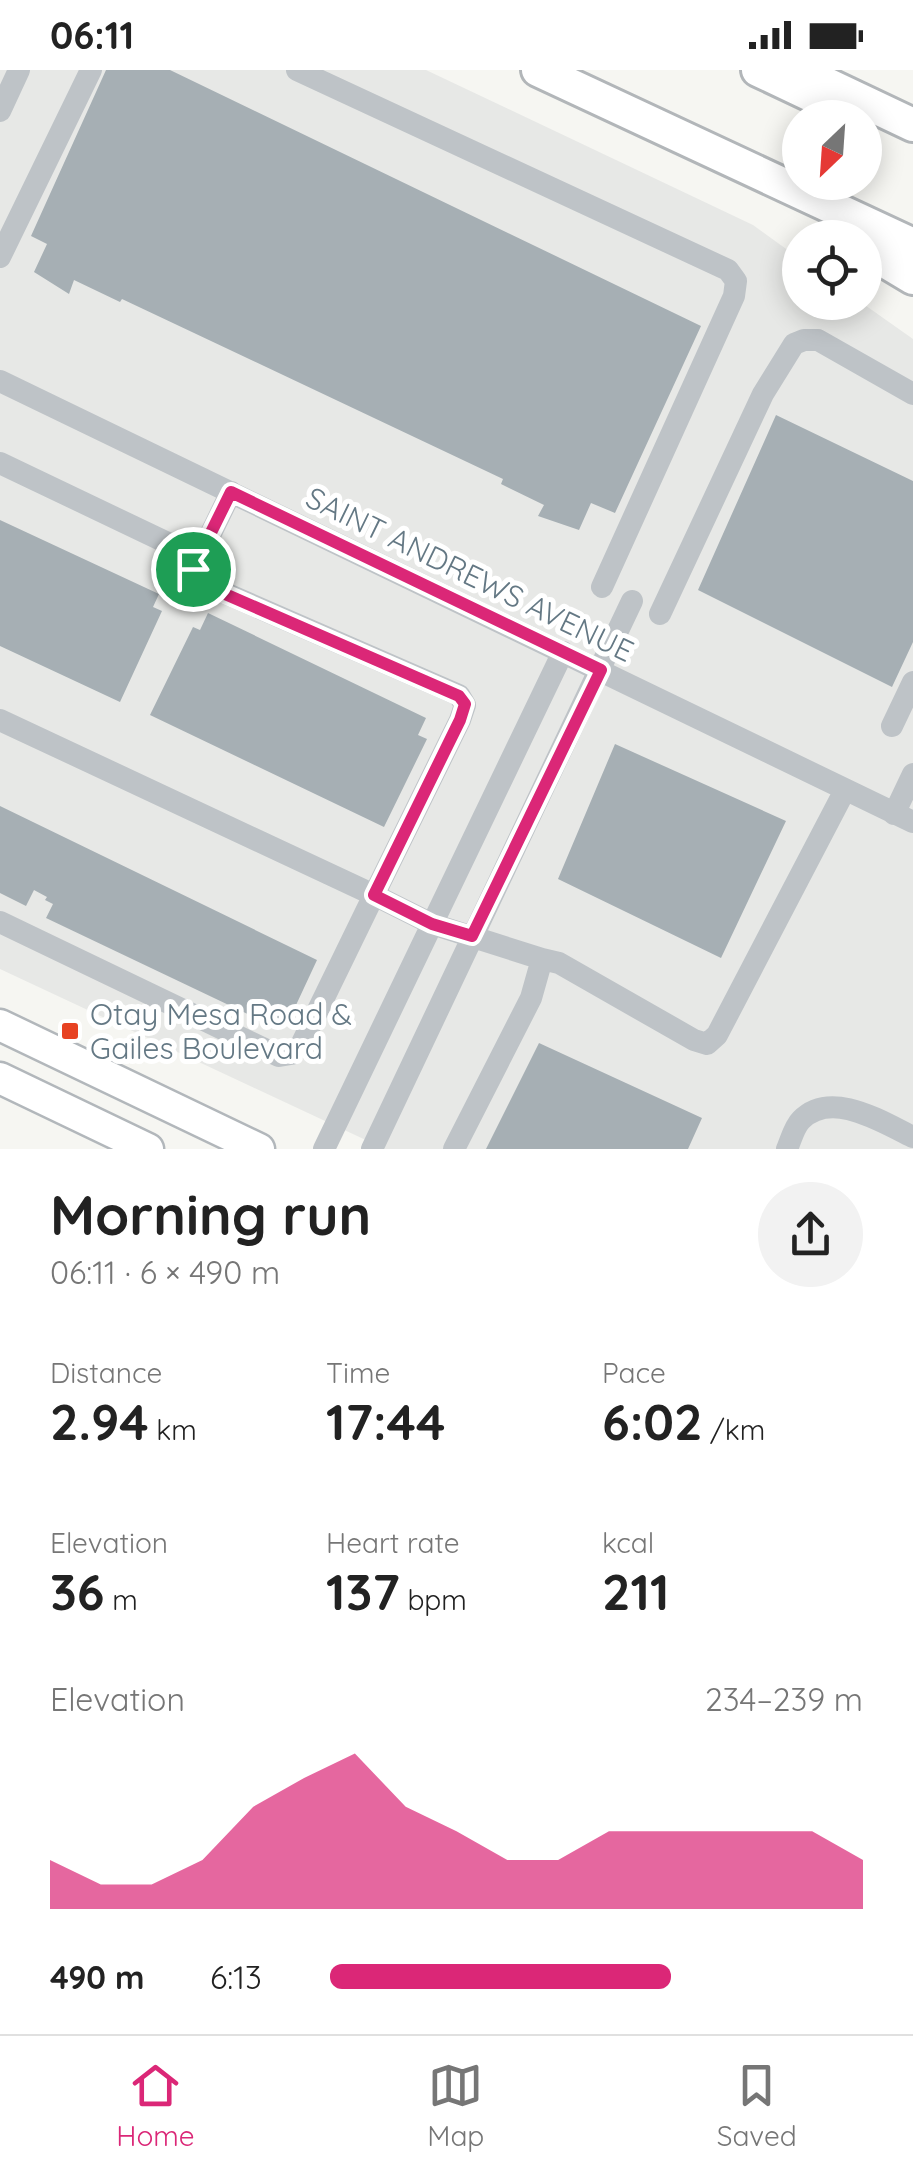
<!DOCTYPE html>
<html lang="en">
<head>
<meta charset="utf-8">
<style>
	:root { --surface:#fff; --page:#f2f2f2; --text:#222; --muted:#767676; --line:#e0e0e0; --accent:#db2777 }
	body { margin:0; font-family:Quicksand,sans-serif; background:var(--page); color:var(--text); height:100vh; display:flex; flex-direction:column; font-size:38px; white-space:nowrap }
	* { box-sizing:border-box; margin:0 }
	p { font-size:32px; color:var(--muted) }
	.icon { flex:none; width:55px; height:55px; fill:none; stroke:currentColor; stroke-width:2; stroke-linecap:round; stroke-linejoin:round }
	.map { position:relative; height:1079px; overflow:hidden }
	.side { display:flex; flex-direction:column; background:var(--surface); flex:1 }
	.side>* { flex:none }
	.needle { width:65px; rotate:205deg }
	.fabs { position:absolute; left:782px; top:30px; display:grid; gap:20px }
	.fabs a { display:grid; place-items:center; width:100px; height:100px; border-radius:50%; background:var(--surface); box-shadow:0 5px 25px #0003; font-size:50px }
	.pin { position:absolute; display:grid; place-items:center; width:85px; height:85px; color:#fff; margin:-42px; border:5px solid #fff; border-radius:50%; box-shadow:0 2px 10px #0007 }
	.round { display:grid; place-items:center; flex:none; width:105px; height:105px; border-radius:52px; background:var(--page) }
	.overview { display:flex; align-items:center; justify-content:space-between; height:170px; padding:0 50px }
	h1 { font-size:55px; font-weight:700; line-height:75px }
	.figures { display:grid; grid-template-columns:repeat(3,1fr); gap:15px; height:170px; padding:10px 50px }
	.figures div { display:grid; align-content:center }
	.figures b { font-size:50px; font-weight:700 }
	.figures small { font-size:28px; font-weight:400 }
	.figures p { font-size:28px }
	.chart { height:280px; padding:20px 50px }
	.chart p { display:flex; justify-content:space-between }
	.chart svg { width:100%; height:180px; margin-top:10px; fill:var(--accent); opacity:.7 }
	ul { padding:0 50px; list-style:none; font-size:32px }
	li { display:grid; grid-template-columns:160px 120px 1fr; align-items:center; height:75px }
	li i { height:25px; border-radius:12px; background:var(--accent) }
	.status { display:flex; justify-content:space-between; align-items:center; height:70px; padding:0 50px; background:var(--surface); direction:ltr }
	.status svg { height:28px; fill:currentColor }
	.dock { display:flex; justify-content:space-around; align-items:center; height:140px; border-top:2px solid var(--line); background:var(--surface); font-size:28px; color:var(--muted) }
	.dock a { display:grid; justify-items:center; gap:5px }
	.dock .on { color:var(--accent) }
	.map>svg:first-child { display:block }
	.built { fill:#e7e8e6 }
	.building { fill:#a6afb4 }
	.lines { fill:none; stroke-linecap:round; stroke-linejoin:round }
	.major-casing { stroke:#b2b7bb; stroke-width:35 }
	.highway-casing { stroke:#b2b6b9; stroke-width:38 }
	.minor { stroke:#bec3c7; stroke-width:22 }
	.major { stroke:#fff; stroke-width:30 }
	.highway { stroke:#fff; stroke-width:32 }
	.route-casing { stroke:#fff; stroke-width:20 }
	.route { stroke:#db2777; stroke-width:12 }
	.poi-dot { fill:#e74222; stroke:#fff; stroke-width:4 }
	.labels { text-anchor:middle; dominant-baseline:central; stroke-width:10; stroke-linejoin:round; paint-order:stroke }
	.street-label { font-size:30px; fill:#647884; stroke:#fff }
	.poi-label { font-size:30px; fill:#647884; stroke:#fff; text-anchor:start }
</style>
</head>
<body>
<div class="status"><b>06:11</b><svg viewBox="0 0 49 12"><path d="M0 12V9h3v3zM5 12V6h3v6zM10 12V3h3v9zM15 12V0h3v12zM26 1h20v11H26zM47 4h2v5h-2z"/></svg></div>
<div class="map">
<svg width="913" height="1079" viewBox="0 0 913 1079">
	<rect width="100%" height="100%" fill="#f6f6f2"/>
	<!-- built -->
	<path class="built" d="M0 0H426L753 155 800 189V232L862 233 913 269V1079H385L0 899Z"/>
	<!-- building -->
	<path class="building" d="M106 0H170L701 256 615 443 591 433 579 460 538 446 544 435 501 414 503 409 122 229 120 232 74 210 69 224 34 202 47 174 31 166Z
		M776 345 913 411V572L892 617 698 520Z
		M0 450 159 524 153 537 162 541 120 632 0 576Z
		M208 543 426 648 418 665 427 669 384 757 150 645 193 557 200 560Z
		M615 674 786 751 721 888 558 809Z
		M0 736 317 890 290 948 284 945 277 958 46 848 53 834 45 830 47 827 34 820 26 836 0 823Z
		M539 973 702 1048 688 1079H486Z"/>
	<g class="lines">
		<!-- major casing -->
		<g class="major-casing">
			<path id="major" d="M0 955 259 1079
				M0 1008 148 1079"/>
		</g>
		<!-- highway casing -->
		<g class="highway-casing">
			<path id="highway" d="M538 0 913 175
				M758 0 813 26
				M797 0 913 55
				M865 177 873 184 913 208"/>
		</g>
		<!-- minor -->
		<path class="minor" d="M297 0 728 200 736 211 734 226 602 517
			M0 41 19 0
			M0 187 91 0
			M0 311 913 752
			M0 393 199 488 231 422
			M660 544 763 324 794 274 804 270H818L913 324
			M0 650 374 825 460 650 465 635 459 625 202 513 194 507 193 499 199 488
			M892 656 913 612
			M894 744 913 704
			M0 852 279 986 291 984 300 977 374 825 432 854 542 889
			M324 1079 563 582
			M372 1079 632 531
			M454 1079 531 928 542 889 559 893 694 970 707 974 717 965 845 720
			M787 1079C791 1070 794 1057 801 1050 831 1019 882 1052 913 1067"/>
		<!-- major -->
		<use href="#major" class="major"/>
		<!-- highway -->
		<use href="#highway" class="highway"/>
	</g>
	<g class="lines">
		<!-- route casing -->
		<g class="route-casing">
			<path id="route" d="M231 422 601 600 472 866 432 854 374 825 460 650 465 634 459 626 202 514 194 506 193 499Z"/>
		</g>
		<!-- route -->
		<use href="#route" class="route"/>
	</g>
	<!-- markers -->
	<rect class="poi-dot" x="60" y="951" width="20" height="20" rx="5"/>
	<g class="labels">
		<!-- street labels -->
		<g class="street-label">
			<text transform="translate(470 504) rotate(26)">SAINT ANDREWS AVENUE</text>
		</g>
		<!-- poi labels -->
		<g class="poi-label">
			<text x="90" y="944">Otay Mesa Road &amp;<tspan x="90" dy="34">Gailes Boulevard</tspan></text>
		</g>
	</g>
</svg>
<div class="fabs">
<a><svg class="needle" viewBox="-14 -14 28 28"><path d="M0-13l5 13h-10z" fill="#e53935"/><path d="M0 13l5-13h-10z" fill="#767676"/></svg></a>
<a><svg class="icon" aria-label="locate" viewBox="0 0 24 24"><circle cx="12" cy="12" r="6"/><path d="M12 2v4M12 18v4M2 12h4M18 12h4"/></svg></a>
</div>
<div class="pin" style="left:193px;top:499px;background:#1e9e55"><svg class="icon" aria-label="arrive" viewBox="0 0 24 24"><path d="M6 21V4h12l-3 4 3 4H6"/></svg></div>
</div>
<section class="side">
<div class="overview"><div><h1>Morning run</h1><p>06:11 · 6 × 490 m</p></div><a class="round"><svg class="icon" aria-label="share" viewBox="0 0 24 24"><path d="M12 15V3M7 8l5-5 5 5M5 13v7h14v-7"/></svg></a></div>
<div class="figures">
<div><p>Distance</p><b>2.94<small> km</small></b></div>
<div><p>Time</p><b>17:44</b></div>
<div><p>Pace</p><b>6:02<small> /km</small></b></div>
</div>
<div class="figures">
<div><p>Elevation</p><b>36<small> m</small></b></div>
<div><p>Heart rate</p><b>137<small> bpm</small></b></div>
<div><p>kcal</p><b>211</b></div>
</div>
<div class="chart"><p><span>Elevation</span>234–239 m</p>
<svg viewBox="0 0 160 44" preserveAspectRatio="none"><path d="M0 44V32L10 38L20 38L30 32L40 19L50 12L60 6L70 19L80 25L90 32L100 32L110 25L120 25L130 25L140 25L150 25L160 32V44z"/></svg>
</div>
<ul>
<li><b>490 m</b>6:13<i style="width:64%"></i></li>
</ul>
</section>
<nav class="dock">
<a class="on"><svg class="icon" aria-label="home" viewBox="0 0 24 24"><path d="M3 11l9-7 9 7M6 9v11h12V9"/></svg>Home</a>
<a><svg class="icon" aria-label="map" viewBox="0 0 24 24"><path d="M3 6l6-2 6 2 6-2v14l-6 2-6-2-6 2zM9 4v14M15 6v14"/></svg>Map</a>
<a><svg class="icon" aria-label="saved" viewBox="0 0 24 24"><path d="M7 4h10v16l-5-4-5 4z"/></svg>Saved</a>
</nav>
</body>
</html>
